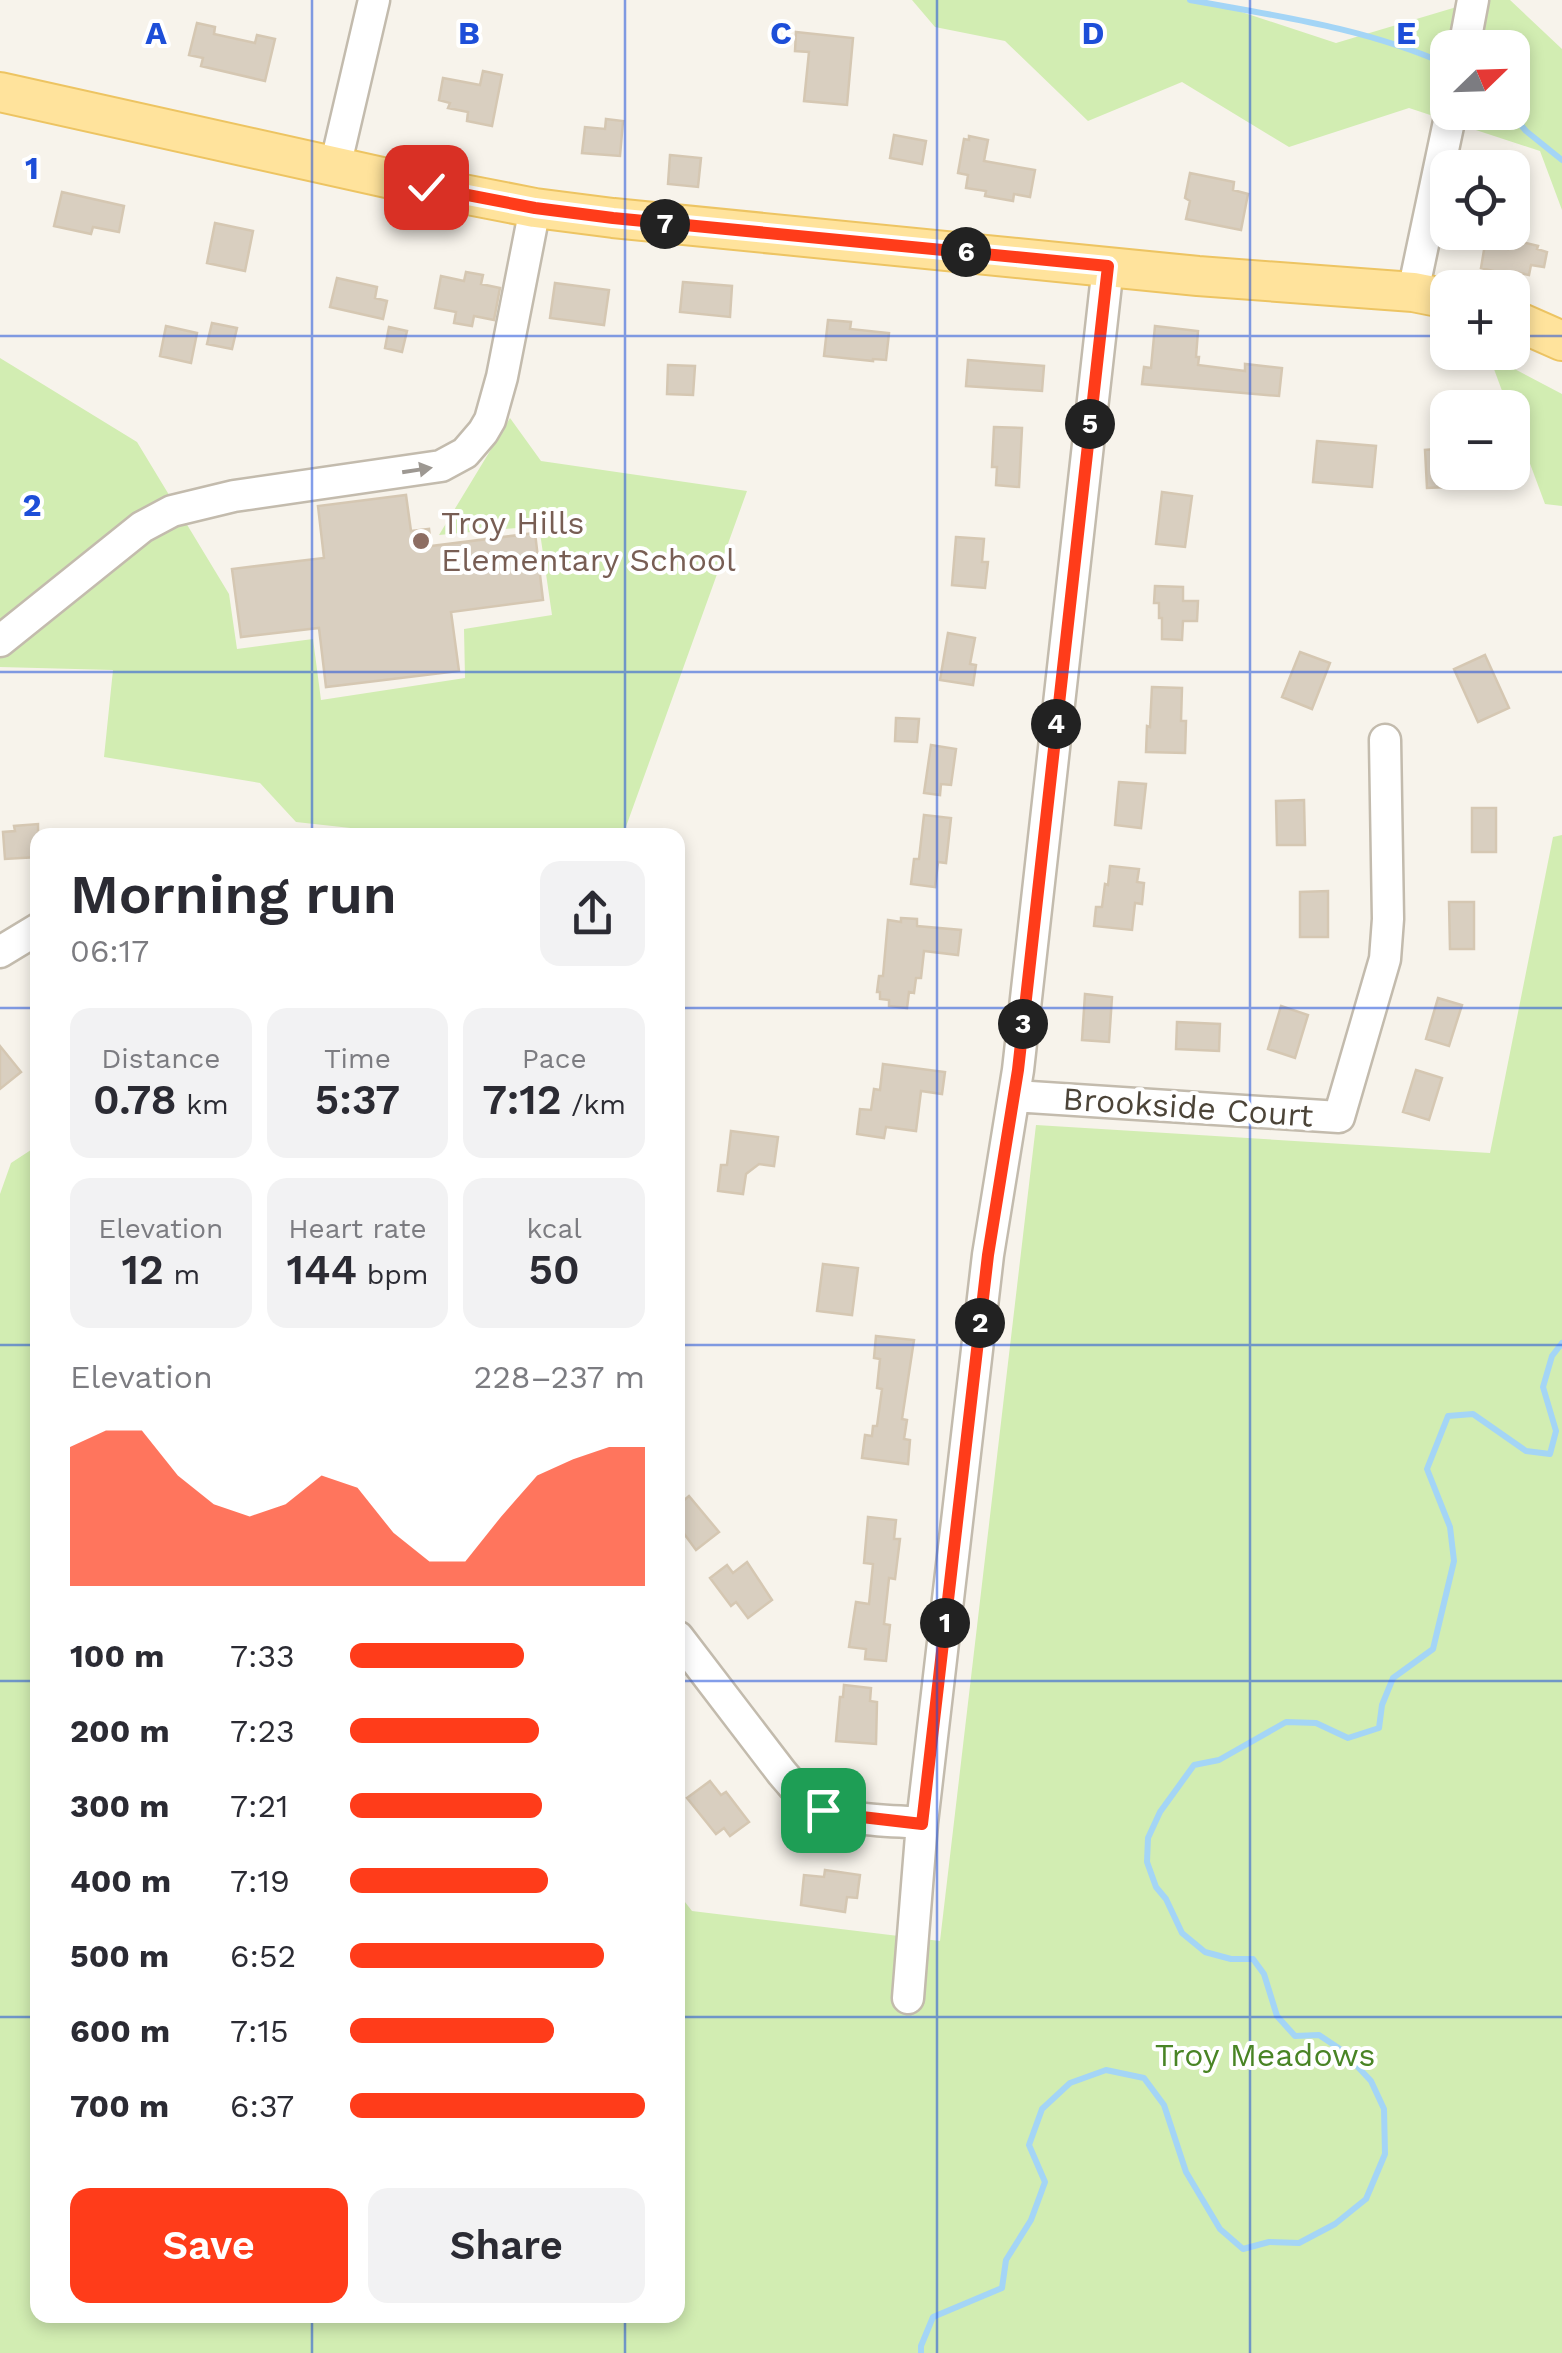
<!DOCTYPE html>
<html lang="en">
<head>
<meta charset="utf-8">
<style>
	:root { --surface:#fff; --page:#f2f2f3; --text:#2b2b33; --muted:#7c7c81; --accent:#ff3c1a }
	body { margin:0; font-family:"Work Sans",sans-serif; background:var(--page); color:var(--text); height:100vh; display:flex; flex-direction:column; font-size:38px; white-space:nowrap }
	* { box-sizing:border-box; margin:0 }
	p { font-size:32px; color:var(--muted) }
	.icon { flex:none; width:55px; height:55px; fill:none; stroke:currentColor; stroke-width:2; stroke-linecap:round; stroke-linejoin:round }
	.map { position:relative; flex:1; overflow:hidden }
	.sheet { position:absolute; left:30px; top:828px; width:655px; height:1495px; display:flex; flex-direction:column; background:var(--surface); border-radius:20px; box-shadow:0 5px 15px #0003 }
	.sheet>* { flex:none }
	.needle { width:65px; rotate:67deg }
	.tools { position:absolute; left:1430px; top:30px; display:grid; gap:20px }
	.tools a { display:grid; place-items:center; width:100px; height:100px; border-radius:20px; background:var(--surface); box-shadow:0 5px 15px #0003; font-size:50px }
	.pin { position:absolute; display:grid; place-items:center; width:85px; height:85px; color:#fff; margin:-42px; border-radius:20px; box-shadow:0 5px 15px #0006 }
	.km { position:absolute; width:50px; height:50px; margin:-25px; border-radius:50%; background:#222; color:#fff; font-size:28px; line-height:50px; text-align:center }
	.round { display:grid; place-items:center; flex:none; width:105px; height:105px; border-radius:20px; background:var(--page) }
	.headline { display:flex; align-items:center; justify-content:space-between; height:170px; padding:0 40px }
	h1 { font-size:55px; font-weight:600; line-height:75px }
	.figures { display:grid; grid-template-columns:repeat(3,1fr); gap:15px; height:170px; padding:10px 40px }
	.figures div { display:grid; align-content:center; border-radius:20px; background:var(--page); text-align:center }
	.figures b { font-size:42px; font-weight:600 }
	.figures small { font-size:28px; font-weight:400 }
	.figures p { font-size:28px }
	.chart { height:280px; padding:20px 40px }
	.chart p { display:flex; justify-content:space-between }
	.chart svg { width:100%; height:180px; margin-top:10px; fill:var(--accent); opacity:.7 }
	.action { display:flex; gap:20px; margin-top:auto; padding:20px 40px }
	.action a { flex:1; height:115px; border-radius:20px; background:var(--accent); color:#fff; font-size:40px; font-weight:600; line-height:115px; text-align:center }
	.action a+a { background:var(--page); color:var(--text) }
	ul { padding:0 40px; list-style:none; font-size:32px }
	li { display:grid; grid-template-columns:160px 120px 1fr; align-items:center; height:75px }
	li i { height:25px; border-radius:12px; background:var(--accent) }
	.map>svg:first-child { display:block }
	.green { fill:#d2edb2; fill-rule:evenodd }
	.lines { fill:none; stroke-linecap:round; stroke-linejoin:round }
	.stream { stroke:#a4d5f6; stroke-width:6 }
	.building { fill:#d9cfc0; stroke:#d5c7b2; stroke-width:2.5 }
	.minor-casing { stroke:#c3bbad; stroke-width:35 }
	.major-casing { stroke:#edc462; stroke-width:42 }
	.minor { stroke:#fff; stroke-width:30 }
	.major { stroke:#ffe39c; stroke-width:38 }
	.oneway { fill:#9d9892 }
	.route-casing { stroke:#fff; stroke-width:20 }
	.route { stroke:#ff3c1a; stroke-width:12 }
	.grid { fill:none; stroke:#1d4ed8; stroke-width:2.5; stroke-opacity:0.55 }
	.education-dot { fill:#8d6e63; stroke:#fff; stroke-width:4 }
	.labels { text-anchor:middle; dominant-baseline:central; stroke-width:8; stroke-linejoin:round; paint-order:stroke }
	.education-label { font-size:32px; fill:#785e54; stroke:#fff; text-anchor:start }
	.street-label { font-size:32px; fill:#4c4438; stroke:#fff }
	.park-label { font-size:32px; fill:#498425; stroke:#fff }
	.grid-label { font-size:32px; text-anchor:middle; font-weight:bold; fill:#1d4ed8; stroke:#fff; stroke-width:8; stroke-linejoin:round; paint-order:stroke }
</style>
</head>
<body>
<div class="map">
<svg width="1562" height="2353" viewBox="0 0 1562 2353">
	<rect width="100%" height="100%" fill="#f7f3eb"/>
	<!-- green -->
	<path class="green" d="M912 0H1205L1336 43 1480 0H1510L1562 49V210L1540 151 1409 108 1289 147 1182 82 1088 121 1005 41 935 27ZM1448 48H1512V112H1448Z
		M0 358 137 442 229 594 237 649 313 639 321 700 465 678 464 629 552 615 539 526 439 535 510 418 541 461 747 491 623 835H414L296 822 260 783 104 757 113 670 0 667Z
		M1491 361 1505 364 1562 394V506L1545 504 1513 418 1512 408 1508 407Z
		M1562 835V2353H0V1194L11 1163 37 1146 38 2315H678V1893L692 1911 940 1941 1036 1125 1490 1153 1553 837Z"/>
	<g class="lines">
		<!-- stream -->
		<path class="stream" d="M1190 0C1277 16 1366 28 1448 65
			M1510 112 1526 131 1562 160
			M921 2353V2346L933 2317 1002 2288 1006 2260 1031 2220 1045 2182 1029 2145 1042 2109 1070 2083 1106 2070 1144 2078 1164 2105 1186 2172 1220 2229 1243 2249 1269 2242 1299 2243 1335 2224 1366 2199 1385 2154 1384 2109 1371 2081 1343 2051 1319 2035 1295 2036 1277 2016 1264 1974 1253 1959H1231L1205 1952 1182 1933 1166 1899 1156 1887 1147 1862 1148 1838 1160 1812 1194 1765 1219 1760 1286 1722 1316 1723 1348 1738 1379 1728 1382 1705 1393 1678 1433 1649 1454 1561 1450 1527 1427 1469 1448 1416 1473 1414 1526 1451 1550 1454 1556 1431 1543 1387 1552 1356 1562 1343"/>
	</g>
	<!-- building -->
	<path class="building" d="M197 23 215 27 214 34 255 43 257 35 275 39 265 81 201 66 203 58 189 55Z
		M796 32 853 38 847 105 804 101 809 52 795 51Z
		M483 71 502 75 492 126 467 121 468 112 448 108 450 103 439 100 443 78 480 85Z
		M606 119 623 121 620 156 582 153 585 127 605 129Z
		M894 135 926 141 922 164 890 158Z
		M969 136 988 140 984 161 1035 170 1030 197 1014 194 1013 201 985 196 986 191 966 188 968 175 958 173 964 139 969 140Z
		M670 155 701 158 698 187 668 184Z
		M1190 173 1234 182 1233 190 1248 194 1241 230 1186 219 1190 201 1185 198Z
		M62 192 124 206 119 232 93 227 91 234 54 226Z
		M215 223 253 231 245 271 207 263Z
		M1510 239 1538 246 1537 249 1547 252 1544 267 1531 265 1529 275 1515 272 1513 276 1481 268 1485 244 1508 249Z
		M466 272 483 275 481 284 500 288 494 320 474 316 472 326 454 323 456 312 435 308 441 276 464 281Z
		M337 278 377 287 375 298 387 301 383 319 330 307Z
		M683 282 732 286 730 317 680 312Z
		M555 283 609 290 604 325 550 318Z
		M828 320 851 322 850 329 889 333 886 360 873 359V361L824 356Z
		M212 323 237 328 232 349 207 344Z
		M166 326 197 333 191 363 160 356Z
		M1155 326 1198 331 1196 357H1199L1198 365 1245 371V364L1282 368 1279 396 1142 384 1144 367 1151 368Z
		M389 327 407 331 402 352 385 348Z
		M968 360 1044 366 1042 391 966 386Z
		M668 365 695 366 693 395 667 394Z
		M994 427 1022 428 1019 487 996 485 997 467H992Z
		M1317 441 1376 446 1372 487 1313 482Z
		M1448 448V487L1427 488 1425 450Z
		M1162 492 1192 496 1185 547 1156 544Z
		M406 495 411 531 429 529 431 546 535 533 543 600 451 612 459 671 326 687 319 628 241 637 232 569 324 558 318 506Z
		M956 537 984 539 982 562H988L985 588 952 585Z
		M1155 586 1183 587V601H1198L1197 621H1183L1182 640 1162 639V618H1159V603H1154Z
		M948 633 975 638 970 664 976 665 973 685 940 680Z
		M1300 652 1330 663 1312 709 1282 697Z
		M1485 655 1509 708 1478 722 1454 669Z
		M1152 687 1182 688 1181 721H1186L1185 753 1146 752 1147 726 1150 727Z
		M896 718 919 719 917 742 895 741Z
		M931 745 956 749 951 785 941 784 940 795 924 793Z
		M1119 782 1146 784 1141 828 1115 825Z
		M1304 800 1305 845H1277L1276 801Z
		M1472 808H1496V852H1472Z
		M924 815 951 818 946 863 938 862 935 887 911 884 914 859H919Z
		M38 824V857L5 859 3 832 15 831 14 826Z
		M1110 866 1139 869 1137 882 1144 883 1142 904 1135 903 1132 930 1094 926 1096 907H1102L1105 884 1108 885Z
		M1328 891V937H1300V892Z
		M1449 902H1474V949H1450Z
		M901 918 917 919V926L961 930 958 955 924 951 921 978H916L914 993 909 992 907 1008 889 1006V1000L880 999V992H877L879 976H883L888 920 901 922Z
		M1085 994 1112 997 1109 1042 1082 1040Z
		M1438 998 1462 1005 1449 1046 1426 1039Z
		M1281 1006 1308 1015 1295 1058 1268 1049Z
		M1177 1022 1220 1024 1219 1051 1176 1049Z
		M0 1046 21 1072 0 1089Z
		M883 1064 945 1072 942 1094 921 1091 916 1131 886 1127 884 1138 857 1134 860 1109 871 1110 874 1089 880 1090Z
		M1416 1070 1442 1078 1429 1120 1403 1112Z
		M731 1131 778 1137 774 1166 759 1164 746 1174 743 1194 718 1191 721 1165H727Z
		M823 1264 858 1268 852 1315 817 1311Z
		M876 1336 914 1340 902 1419 907 1420 904 1439 910 1440 908 1464 862 1458 865 1435 872 1436 873 1426H877L882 1389 877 1388 880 1359 874 1358Z
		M689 1496 719 1532 696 1550 685 1535 678 1540V1505Z
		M868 1517 896 1520 894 1539H900L895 1579 889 1578 884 1624 890 1625 886 1661 865 1659 866 1649 849 1647 856 1602 869 1604 873 1564 864 1563Z
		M747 1562 772 1600 748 1618 736 1602 731 1606 710 1578 727 1565 733 1573Z
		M844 1685 871 1688 870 1701 877 1702 876 1744 836 1741 840 1697H843Z
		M710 1781 721 1795 726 1792 749 1822 730 1836 724 1828 716 1834 687 1798Z
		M825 1870 860 1875 857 1898 847 1897 845 1912 801 1905 804 1875 824 1877Z"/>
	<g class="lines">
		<!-- minor casing -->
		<g class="minor-casing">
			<path id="minor" d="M1464 48 1473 0
				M335 167 374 0
				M1413 292 1451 112
				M0 641 142 527 172 511 234 496 441 466 465 453 483 432 490 420 502 377 535 208
				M0 952 38 929
				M1014 1096 1339 1117 1385 959 1388 919 1385 740
				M678 1637 782 1773C791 1783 799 1795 811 1802 839 1822 888 1820 922 1823
				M908 1998 922 1823 988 1255 1018 1070 1108 266"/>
		</g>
		<!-- major casing -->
		<g class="major-casing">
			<path id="major" d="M0 92 427 187 535 208 613 218 1198 276 1413 292 1448 299
				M1512 319 1562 341"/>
		</g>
		<!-- minor -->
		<use href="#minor" class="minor"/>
		<!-- major -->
		<use href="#major" class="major"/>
	</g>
	<!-- one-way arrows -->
	<defs><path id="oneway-solid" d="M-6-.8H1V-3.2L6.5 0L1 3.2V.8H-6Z" transform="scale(2.5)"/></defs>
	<use class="oneway" href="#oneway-solid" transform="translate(417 470) rotate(-9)"/>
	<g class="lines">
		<!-- route casing -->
		<g class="route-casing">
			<path id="route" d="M426 187 535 208 613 218 1108 266 1018 1070 988 1255 922 1824 836 1814 823 1810"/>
		</g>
		<!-- route -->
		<use href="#route" class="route"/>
	</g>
	<!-- grid -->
	<path class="grid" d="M312 0V835M625 0V835M937 0V2353M1250 0V2353M0 336H1448M1512 336H1562M0 672H1562M0 1008H38M678 1008H1562M0 1345H38M678 1345H1562M0 1681H38M678 1681H1562M0 2017H38M678 2017H1562M312 2315V2353M625 2315V2353"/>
	<!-- markers -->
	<circle class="education-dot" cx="421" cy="541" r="10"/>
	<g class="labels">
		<!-- education labels -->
		<g class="education-label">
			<text x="441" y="523">Troy Hills<tspan x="441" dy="37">Elementary School</tspan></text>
		</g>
		<!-- street labels -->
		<g class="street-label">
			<text transform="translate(1188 1107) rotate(4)">Brookside Court</text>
		</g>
		<!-- park labels -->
		<g class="park-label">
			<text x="1265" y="2055">Troy Meadows</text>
		</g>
	</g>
	<g class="grid-label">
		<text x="156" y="44">A</text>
		<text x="469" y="44">B</text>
		<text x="781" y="44">C</text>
		<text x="1093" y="44">D</text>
		<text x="1406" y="44">E</text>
		<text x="32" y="179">1</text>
		<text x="32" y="516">2</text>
	</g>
</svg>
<div class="tools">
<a><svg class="needle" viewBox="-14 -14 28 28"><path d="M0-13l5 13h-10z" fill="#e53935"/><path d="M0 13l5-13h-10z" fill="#7c7c81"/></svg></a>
<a><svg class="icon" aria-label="locate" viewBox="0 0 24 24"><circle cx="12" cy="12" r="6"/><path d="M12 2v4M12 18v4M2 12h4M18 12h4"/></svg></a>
<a>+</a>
<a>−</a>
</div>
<div class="pin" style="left:823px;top:1810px;background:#1e9e55"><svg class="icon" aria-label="arrive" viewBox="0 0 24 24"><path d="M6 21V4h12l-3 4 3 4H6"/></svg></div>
<div class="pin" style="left:426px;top:187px;background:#d93025"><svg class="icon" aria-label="check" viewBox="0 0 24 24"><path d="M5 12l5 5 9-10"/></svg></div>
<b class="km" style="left:945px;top:1623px">1</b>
<b class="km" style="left:980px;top:1323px">2</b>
<b class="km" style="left:1023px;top:1024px">3</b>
<b class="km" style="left:1056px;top:724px">4</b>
<b class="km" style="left:1090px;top:424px">5</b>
<b class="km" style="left:966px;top:252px">6</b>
<b class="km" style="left:665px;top:224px">7</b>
<section class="sheet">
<div class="headline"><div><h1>Morning run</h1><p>06:17</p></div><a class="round"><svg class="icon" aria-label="share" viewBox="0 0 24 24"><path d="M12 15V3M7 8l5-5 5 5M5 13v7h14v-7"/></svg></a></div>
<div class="figures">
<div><p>Distance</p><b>0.78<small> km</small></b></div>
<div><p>Time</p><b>5:37</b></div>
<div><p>Pace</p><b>7:12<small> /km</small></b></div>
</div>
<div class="figures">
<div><p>Elevation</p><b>12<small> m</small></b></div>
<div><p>Heart rate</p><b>144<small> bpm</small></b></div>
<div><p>kcal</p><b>50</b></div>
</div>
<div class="chart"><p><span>Elevation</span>228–237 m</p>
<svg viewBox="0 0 160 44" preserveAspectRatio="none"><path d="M0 44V10L10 6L20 6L30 17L40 24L50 27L60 24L70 17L80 20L90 31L100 38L110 38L120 27L130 17L140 13L150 10L160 10V44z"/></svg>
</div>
<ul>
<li><b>100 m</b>7:33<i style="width:59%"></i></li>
<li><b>200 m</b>7:23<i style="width:64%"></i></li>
<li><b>300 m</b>7:21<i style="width:65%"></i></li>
<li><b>400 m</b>7:19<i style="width:67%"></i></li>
<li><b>500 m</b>6:52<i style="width:86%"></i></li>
<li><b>600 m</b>7:15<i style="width:69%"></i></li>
<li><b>700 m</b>6:37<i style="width:100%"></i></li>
</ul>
<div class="action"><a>Save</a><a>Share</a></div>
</section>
</div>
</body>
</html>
